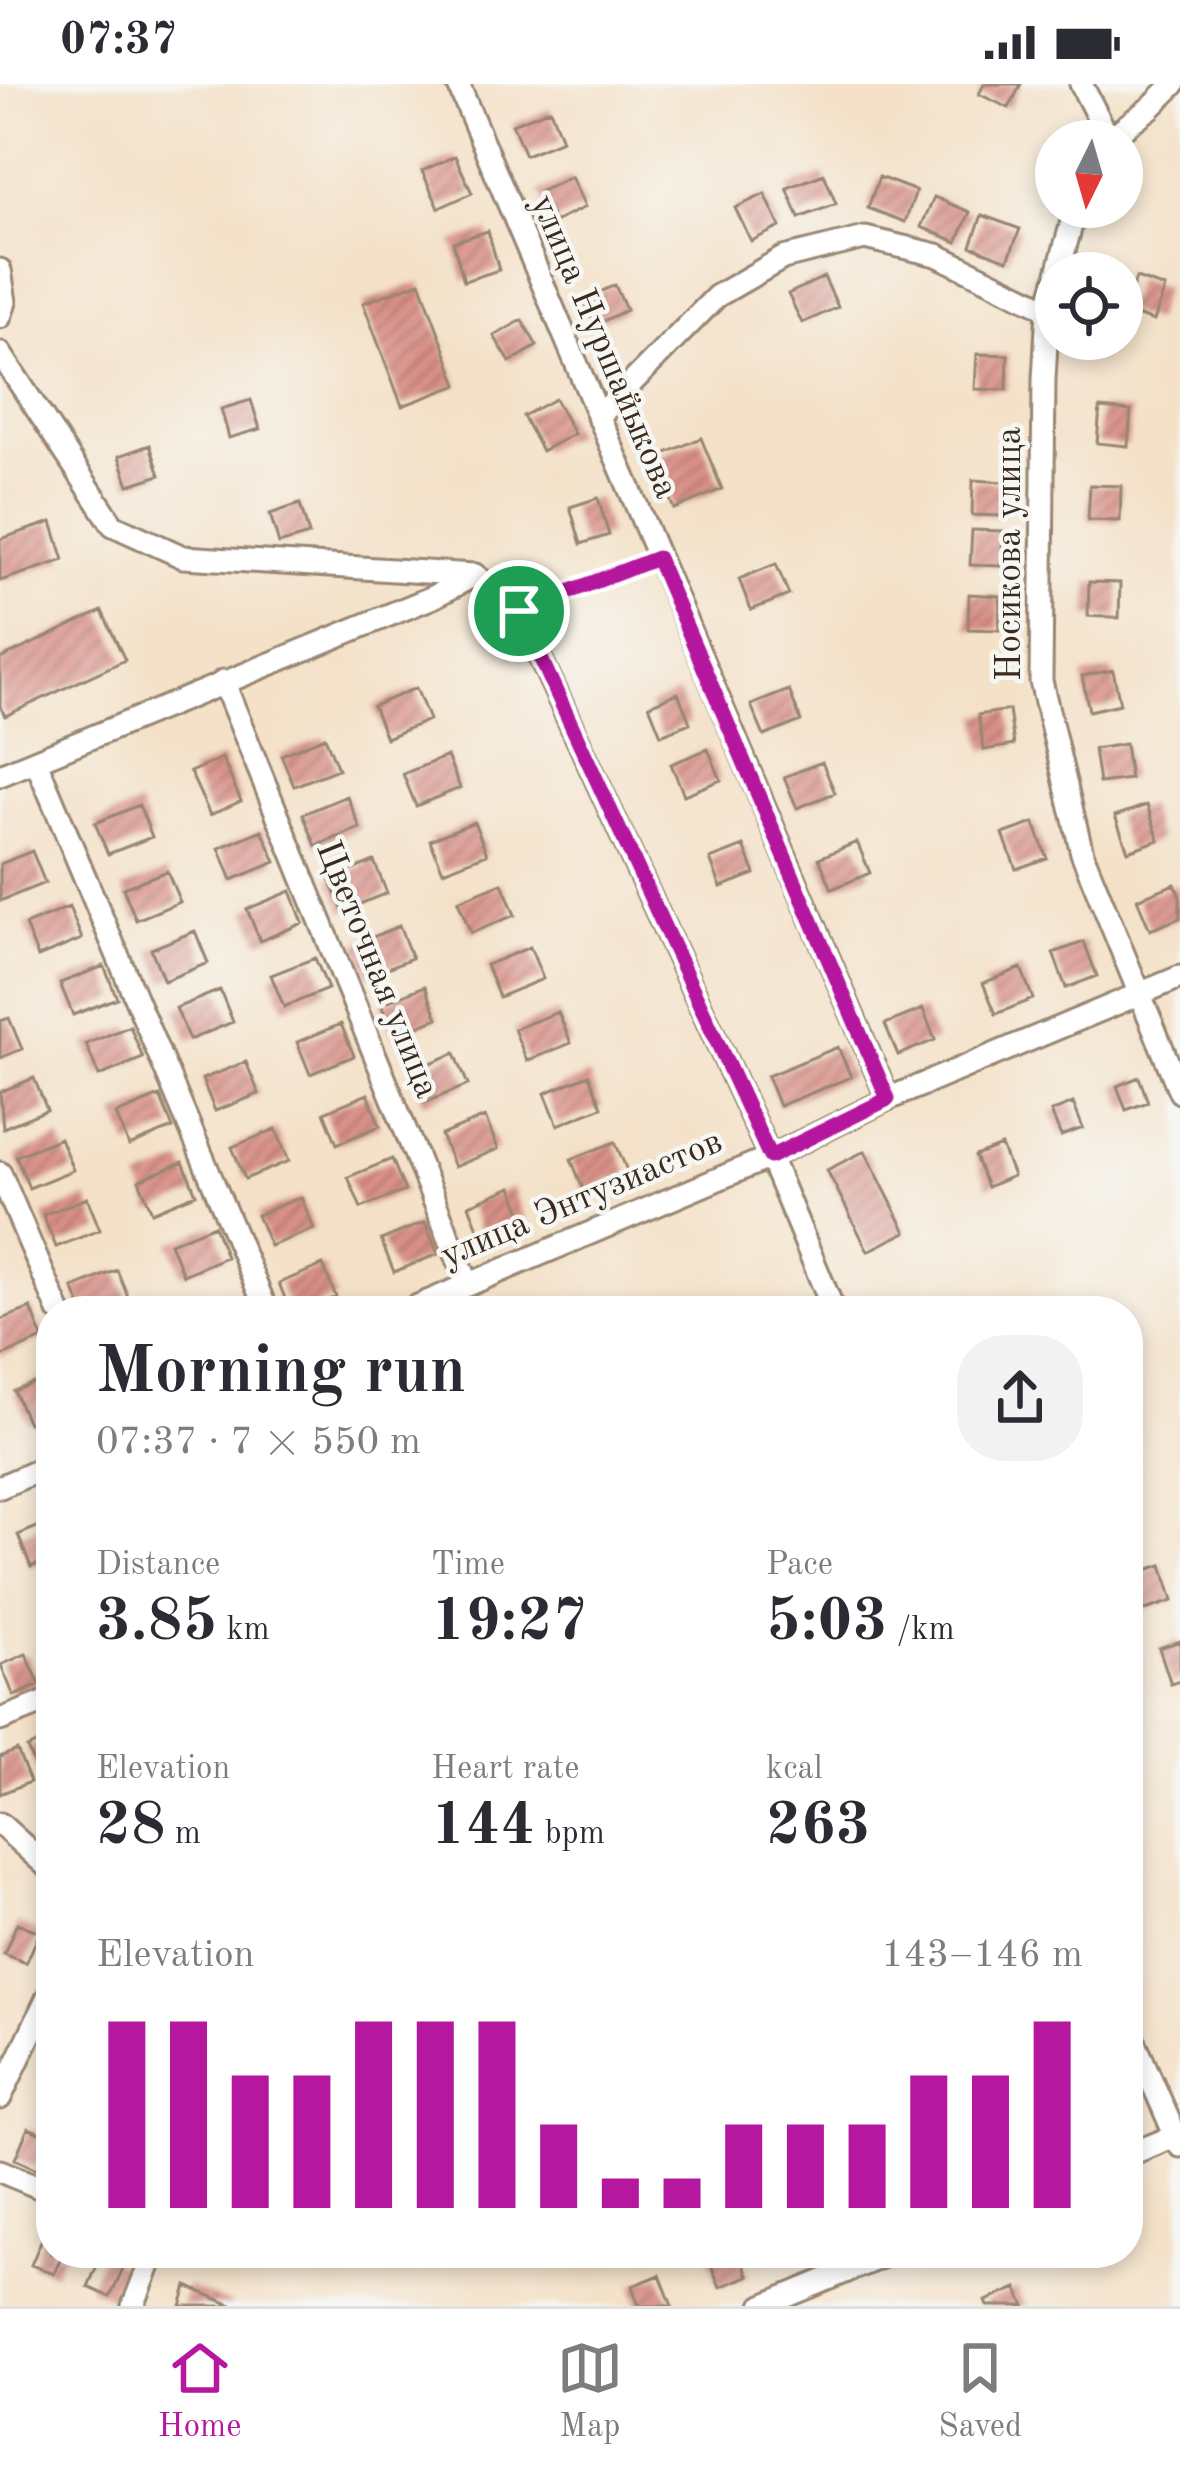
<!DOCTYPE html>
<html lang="en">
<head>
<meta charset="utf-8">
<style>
	:root { --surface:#fff; --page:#f2f2f3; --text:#2b2b33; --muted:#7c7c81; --line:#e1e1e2; --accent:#b5179e }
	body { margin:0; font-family:"Old Standard TT",serif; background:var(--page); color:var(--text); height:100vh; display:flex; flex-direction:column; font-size:45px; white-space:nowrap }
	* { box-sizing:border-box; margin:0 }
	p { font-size:39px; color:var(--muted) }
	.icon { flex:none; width:66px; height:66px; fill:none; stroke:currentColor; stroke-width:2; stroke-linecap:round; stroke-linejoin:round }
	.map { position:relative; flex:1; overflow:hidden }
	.details { position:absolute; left:36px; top:1212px; width:1107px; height:972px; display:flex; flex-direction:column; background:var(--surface); border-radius:48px; box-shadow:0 6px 18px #0003 }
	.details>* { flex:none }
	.needle { width:78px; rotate:185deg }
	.tools { position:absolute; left:1035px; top:36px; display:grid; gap:24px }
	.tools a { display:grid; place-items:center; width:108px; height:108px; border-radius:50%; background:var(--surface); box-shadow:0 6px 18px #0003; font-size:60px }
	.pin { position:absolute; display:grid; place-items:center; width:102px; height:102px; color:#fff; margin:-51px; border:6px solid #fff; border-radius:50%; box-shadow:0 3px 12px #0007 }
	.round { display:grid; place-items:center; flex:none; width:126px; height:126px; border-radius:48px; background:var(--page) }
	.headline { display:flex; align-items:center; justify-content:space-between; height:204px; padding:0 60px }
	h1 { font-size:66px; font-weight:700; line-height:90px }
	.metrics { display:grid; grid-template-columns:repeat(3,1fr); gap:18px; height:204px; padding:12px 60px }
	.metrics div { display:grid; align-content:center }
	.metrics b { font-size:60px; font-weight:700 }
	.metrics small { font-size:33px; font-weight:400 }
	.metrics p { font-size:33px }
	.chart { height:336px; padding:24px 60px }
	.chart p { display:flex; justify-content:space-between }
	.chart svg { width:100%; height:216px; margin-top:12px; stroke:var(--accent); stroke-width:6 }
	.status { display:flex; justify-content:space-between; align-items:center; height:84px; padding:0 60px; background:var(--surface); direction:ltr }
	.status svg { height:33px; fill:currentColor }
	.dock { display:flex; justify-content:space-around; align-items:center; height:168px; border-top:3px solid var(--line); background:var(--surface); font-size:33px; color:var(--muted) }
	.dock a { display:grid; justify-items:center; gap:6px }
	.dock .on { color:var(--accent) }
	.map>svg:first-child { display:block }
	.building { fill:url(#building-hatch) }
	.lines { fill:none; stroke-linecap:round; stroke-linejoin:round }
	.minor-casing { stroke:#988673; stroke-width:27 }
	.path { stroke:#988673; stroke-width:3; stroke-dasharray:3 9; stroke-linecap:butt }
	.minor { stroke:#fff; stroke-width:21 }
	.route-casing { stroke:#fff; stroke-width:24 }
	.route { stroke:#b5179e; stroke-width:15 }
	.labels { text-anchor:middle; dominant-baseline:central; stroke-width:9; stroke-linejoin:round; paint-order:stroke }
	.street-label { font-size:36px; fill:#3b2a1e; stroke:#f6f6f2 }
</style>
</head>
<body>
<div class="status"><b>07:37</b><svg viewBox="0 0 49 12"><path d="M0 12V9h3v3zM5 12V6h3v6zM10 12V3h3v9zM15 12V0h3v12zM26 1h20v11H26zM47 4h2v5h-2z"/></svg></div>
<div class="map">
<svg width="1180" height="2222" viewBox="0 0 1180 2222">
	<defs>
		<pattern id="building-hatch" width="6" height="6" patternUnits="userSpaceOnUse" patternTransform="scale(3)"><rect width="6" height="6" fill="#d99087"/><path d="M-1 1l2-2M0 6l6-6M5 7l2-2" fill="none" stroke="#b1766e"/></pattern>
	</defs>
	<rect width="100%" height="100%" fill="#f6f6f2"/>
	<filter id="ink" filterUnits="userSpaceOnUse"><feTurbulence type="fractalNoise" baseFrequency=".00833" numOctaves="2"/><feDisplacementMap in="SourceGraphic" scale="24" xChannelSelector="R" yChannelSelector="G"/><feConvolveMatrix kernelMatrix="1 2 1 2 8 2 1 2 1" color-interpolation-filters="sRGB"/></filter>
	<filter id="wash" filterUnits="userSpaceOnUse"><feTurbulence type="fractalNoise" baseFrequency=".004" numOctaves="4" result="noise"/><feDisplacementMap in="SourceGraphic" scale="48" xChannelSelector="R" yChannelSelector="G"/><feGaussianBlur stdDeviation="2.7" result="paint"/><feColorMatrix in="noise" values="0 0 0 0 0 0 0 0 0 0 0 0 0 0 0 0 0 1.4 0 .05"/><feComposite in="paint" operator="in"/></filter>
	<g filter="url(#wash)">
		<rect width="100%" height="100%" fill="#f4e1c8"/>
		<g id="blocks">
			<!-- building -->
			<path class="building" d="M984 0H1021L1009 24 979 10Z
				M550 25 562 56 525 71 512 40Z
				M455 72 472 109 439 124 422 87Z
				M824 90 836 120 799 134 787 104Z
				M571 93 585 123 554 138 539 108Z
				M879 93 916 107 905 138 868 124Z
				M765 110 780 143 751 157 735 124Z
				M934 113 970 128 957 158 921 143Z
				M982 131 1020 145 1008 176 971 162Z
				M488 147 499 186 464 197 453 158Z
				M824 193 838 223 802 239 788 210Z
				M1136 194 1165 204 1154 237 1124 227Z
				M420 198 458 301 402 322 363 219Z
				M615 201 626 226 595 241 583 216Z
				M522 236 537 262 510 278 494 252Z
				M977 270 1008 271 1007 306 975 305Z
				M555 315 574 350 542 367 523 332Z
				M251 316 260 345 229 354 221 325Z
				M1100 324 1131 327 1128 362 1097 359Z
				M701 354 722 405 674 425 653 375Z
				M150 361 160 391 129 401 119 372Z
				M973 396 1004 398 1003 432 972 431Z
				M1090 401 1121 402 1120 437 1088 436Z
				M598 414 609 451 581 460 570 423Z
				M300 420 309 451 279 460 270 430Z
				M52 438 64 476 0 497V455Z
				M972 446 1003 447 1002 482 970 481Z
				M776 480 789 511 751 526 739 495Z
				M1089 498 1120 499 1119 534 1088 532Z
				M969 510 1000 512 999 546 968 545Z
				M102 527 125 576 5 632 0 622V575Z
				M1113 586 1120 620 1089 627 1082 592Z
				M416 604 429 636 386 654 373 622Z
				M789 606 801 637 764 652 751 621Z
				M678 609 690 639 661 651 649 621Z
				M1009 626 1014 661 984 666 978 631Z
				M325 653 338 685 294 702 281 671Z
				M1125 660 1130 695 1099 699 1094 665Z
				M708 665 721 696 684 711 671 680Z
				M447 672 460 704 416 722 403 690Z
				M222 674 241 717 210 731 190 688Z
				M822 678 835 709 797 724 784 693Z
				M347 712 360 744 316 762 303 730Z
				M139 721 152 753 108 770 95 739Z
				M1147 721 1159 756 1128 767 1115 732Z
				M474 738 487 770 443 787 430 756Z
				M1034 739 1047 774 1016 785 1003 750Z
				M262 746 276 778 232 796 219 764Z
				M857 758 870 789 832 805 819 774Z
				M744 762 755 790 721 803 710 775Z
				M32 767 45 799 0 817V780Z
				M374 777 387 809 343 827 330 795Z
				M167 787 180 818 136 836 123 804Z
				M502 799 515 831 471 849 458 817Z
				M1175 800 1180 813V834L1150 846 1137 815Z
				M291 807 303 839 260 857 247 825Z
				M69 823 82 855 38 873 25 841Z
				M399 842 412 874 369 892 356 860Z
				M195 847 208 879 164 897 151 865Z
				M1084 858 1097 892 1066 904 1053 869Z
				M530 863 543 895 499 913 486 881Z
				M315 874 328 905 284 923 271 891Z
				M104 882 117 914 73 931 60 899Z
				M1021 884 1033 915 996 930 983 899Z
				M425 902 438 934 394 952 381 920Z
				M220 906 233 938 189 956 176 924Z
				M923 925 935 956 898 971 885 940Z
				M558 928 571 959 527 977 514 945Z
				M9 934 22 965 0 974V937Z
				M341 940 354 972 310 990 297 958Z
				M130 942 143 974 99 992 86 960Z
				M838 963 851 993 779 1022 767 992Z
				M455 969 468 1001 424 1019 411 987Z
				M246 978 259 1010 215 1027 202 995Z
				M589 991 602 1023 558 1041 545 1009Z
				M1139 993 1148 1018 1126 1026 1117 1002Z
				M34 994 47 1026 3 1044 0 1008Z
				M368 1010 380 1042 337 1060 324 1028Z
				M160 1012 173 1044 129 1062 116 1030Z
				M1073 1019 1083 1044 1061 1052 1051 1028Z
				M485 1033 498 1065 454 1083 441 1051Z
				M276 1045 289 1077 245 1095 232 1063Z
				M60 1054 73 1086 29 1104 16 1072Z
				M615 1058 628 1089 584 1107 571 1075Z
				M1001 1062 1013 1092 987 1103 975 1072Z
				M865 1067 906 1148 868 1167 827 1086Z
				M392 1075 405 1107 361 1124 348 1093Z
				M183 1078 196 1110 152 1128 139 1096Z
				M512 1103 525 1135 481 1152 469 1121Z
				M301 1113 314 1145 270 1162 257 1131Z
				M87 1114 100 1146 56 1163 43 1131Z
				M425 1138 438 1170 394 1188 381 1156Z
				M214 1141 226 1173 183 1191 170 1159Z
				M323 1181 336 1213 302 1227H290L279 1199Z
				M117 1186 130 1218 107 1227H83L73 1204Z
				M31 1224 43 1255 0 1273V1236Z
				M51 1292V1329L28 1339 14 1307Z
				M51 1437V1475L31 1483 18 1451Z
				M1162 1481 1173 1517 1142 1527 1131 1491Z
				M1180 1557V1597L1171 1600 1159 1564Z
				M26 1570 40 1601 14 1612 1 1581Z
				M51 1653V1691L40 1695 27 1664Z
				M17 1666 30 1698 0 1710V1673Z
				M17 1839 40 1848 26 1879 4 1870Z
				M28 2044 51 2054 37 2085 15 2075Z
				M44 2150 51 2152V2169H63L54 2190 31 2181Z
				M712 2169H739L748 2192 720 2203 707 2171Z
				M101 2172 124 2182 110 2213 88 2203Z
				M660 2191 672 2222H639L632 2202Z
				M187 2202 234 2222H181Z
				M1017 2204 1025 2222H988L986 2217Z"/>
		</g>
	</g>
	<g filter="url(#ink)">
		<use href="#blocks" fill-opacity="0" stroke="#988673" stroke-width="3"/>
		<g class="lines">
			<!-- minor casing -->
			<g class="minor-casing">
				<path id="minor" d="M458 0 888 1015
					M1081 0 1108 53
					M1106 57 1150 24 1174 0
					M0 186 5 218 0 233
					M1058 189 1076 123
					M1056 197 1048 225 1044 295 1041 597 1082 769 1180 1008
					M0 269 113 441 183 473 474 491
					M598 333 717 212 783 174 865 154 937 171 1048 225
					M223 597 468 1200
					M36 677 267 1227
					M0 691 433 513 475 491 519 528 770 1073 834 1227
					M0 1089 59 1227
					M406 1227 770 1073 888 1015 1180 893
					M0 1403 51 1381
					M0 1636 51 1616
					M0 1740 51 1786
					M1128 1943 1180 2062
					M0 2014 51 1906
					M1128 2071 1175 2052
					M0 2087 51 2108
					M133 2222 154 2169
					M763 2222 891 2169"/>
			</g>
			<!-- path -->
			<path class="path" d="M537 520 640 480"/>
			<!-- minor -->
			<use href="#minor" class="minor"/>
		</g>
	</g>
	<g class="lines" filter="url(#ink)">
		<!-- route casing -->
		<g class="route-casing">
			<path id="route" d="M657 474 888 1015 770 1073 519 527Z"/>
		</g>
		<!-- route -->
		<use href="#route" class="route"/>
	</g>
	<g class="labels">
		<!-- street labels -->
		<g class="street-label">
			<text transform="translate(603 263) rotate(67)">улица Нуршайыкова</text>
			<text transform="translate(1011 470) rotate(-90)">Носикова улица</text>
			<text transform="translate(376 886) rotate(68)">Цветочная улица</text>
			<text transform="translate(582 1116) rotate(-23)">улица Энтузиастов</text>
		</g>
	</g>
</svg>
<div class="tools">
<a><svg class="needle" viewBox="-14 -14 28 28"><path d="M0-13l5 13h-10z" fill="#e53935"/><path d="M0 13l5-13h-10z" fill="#7c7c81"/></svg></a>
<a><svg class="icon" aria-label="locate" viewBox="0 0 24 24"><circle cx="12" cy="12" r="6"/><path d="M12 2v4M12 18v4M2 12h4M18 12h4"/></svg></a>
</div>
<div class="pin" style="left:519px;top:527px;background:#1e9e55"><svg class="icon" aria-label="arrive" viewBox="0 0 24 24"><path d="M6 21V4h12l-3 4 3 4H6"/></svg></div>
<section class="details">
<div class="headline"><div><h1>Morning run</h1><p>07:37 · 7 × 550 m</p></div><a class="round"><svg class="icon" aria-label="share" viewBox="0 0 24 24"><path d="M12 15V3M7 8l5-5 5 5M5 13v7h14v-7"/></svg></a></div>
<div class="metrics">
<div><p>Distance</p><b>3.85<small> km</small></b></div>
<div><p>Time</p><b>19:27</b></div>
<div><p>Pace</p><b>5:03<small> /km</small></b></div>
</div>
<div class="metrics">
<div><p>Elevation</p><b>28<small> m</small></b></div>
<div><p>Heart rate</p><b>144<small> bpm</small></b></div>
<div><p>kcal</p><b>263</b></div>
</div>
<div class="chart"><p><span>Elevation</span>143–146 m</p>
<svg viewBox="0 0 160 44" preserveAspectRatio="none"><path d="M5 44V6M15 44V6M25 44V17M35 44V17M45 44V6M55 44V6M65 44V6M75 44V27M85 44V38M95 44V38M105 44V27M115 44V27M125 44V27M135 44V17M145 44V17M155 44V6"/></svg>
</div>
</section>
</div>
<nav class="dock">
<a class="on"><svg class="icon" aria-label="home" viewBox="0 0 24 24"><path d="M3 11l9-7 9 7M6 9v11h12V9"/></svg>Home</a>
<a><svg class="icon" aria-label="map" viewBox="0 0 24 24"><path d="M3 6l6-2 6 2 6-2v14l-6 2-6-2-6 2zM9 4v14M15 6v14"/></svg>Map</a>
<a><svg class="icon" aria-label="saved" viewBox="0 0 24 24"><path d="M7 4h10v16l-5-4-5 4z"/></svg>Saved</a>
</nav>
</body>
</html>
